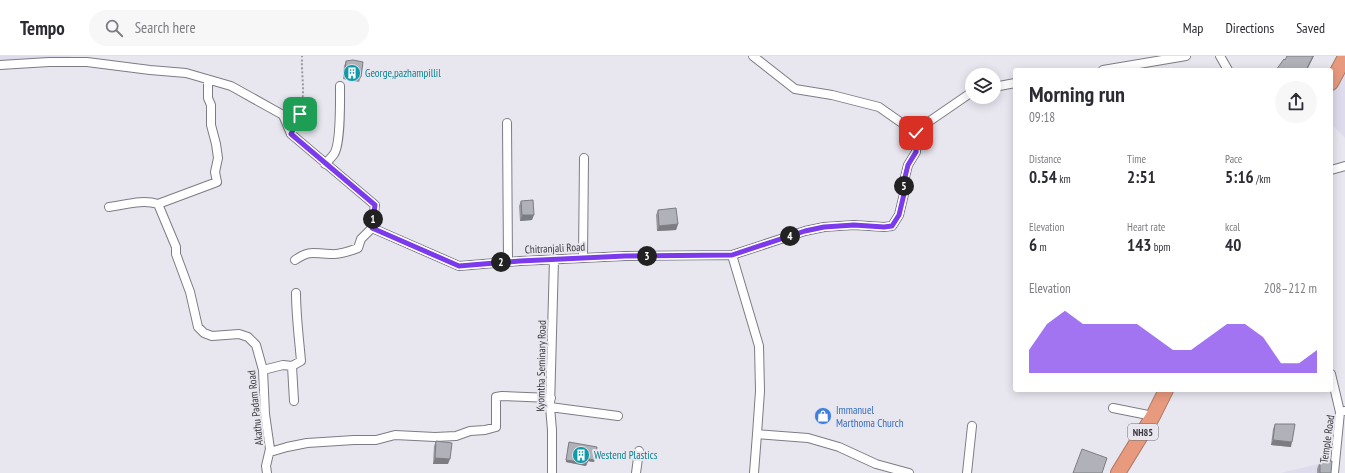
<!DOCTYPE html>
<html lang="en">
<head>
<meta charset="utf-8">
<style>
	:root { --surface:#fff; --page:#f7f7f7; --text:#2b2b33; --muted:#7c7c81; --line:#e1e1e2; --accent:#7c3aed }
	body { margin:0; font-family:"PT Sans Narrow",sans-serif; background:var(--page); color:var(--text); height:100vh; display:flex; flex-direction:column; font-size:15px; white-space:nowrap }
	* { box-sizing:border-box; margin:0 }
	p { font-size:13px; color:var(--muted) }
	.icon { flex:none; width:22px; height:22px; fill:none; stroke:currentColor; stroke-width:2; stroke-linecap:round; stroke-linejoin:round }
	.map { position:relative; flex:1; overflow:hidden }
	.panel { position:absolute; left:1013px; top:12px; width:320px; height:324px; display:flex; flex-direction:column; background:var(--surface); border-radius:4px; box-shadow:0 2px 10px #0003 }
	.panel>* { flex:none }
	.fabs { position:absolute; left:965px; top:12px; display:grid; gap:8px }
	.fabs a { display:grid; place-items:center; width:36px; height:36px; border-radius:50%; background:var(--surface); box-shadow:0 2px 10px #0003; font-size:20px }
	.pin { position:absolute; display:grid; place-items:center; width:34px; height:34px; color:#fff; margin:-17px; border-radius:8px; box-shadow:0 2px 6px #0006 }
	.km { position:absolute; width:20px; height:20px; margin:-10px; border-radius:50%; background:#222; color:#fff; font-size:11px; line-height:20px; text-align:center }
	.round { display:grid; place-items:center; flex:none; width:42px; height:42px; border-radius:21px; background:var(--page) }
	.overview { display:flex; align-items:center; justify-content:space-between; height:68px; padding:0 16px }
	h1 { font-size:22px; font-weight:700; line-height:30px }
	.figures { display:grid; grid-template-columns:repeat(3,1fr); gap:6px; height:68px; padding:4px 16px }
	.figures div { display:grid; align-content:center }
	.figures b { font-size:17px; font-weight:700 }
	.figures small { font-size:11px; font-weight:400 }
	.figures p { font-size:11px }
	.chart { height:112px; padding:8px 16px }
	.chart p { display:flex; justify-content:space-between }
	.chart svg { width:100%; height:72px; margin-top:4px; fill:var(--accent); opacity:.7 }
	header { display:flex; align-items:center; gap:24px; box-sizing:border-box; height:56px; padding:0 20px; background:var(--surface); border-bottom:1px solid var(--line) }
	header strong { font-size:19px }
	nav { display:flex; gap:22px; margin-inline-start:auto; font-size:14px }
	.search { width:280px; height:36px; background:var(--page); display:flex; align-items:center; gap:10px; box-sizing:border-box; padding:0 14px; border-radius:22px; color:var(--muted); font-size:15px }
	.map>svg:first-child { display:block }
	.built { fill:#dedcec }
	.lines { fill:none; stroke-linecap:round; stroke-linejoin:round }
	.street-casing { stroke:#7d7c84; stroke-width:10 }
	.highway-casing { stroke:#aa7866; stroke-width:16 }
	.path { stroke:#99999f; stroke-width:2; stroke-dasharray:2 2; stroke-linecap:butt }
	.street { stroke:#fff; stroke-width:8 }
	.highway { stroke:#e79a7d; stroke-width:14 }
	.wall { fill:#98989f }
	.shaded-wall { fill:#7c7c82 }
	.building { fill:#b1b1b9; stroke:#7c7c82 }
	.route-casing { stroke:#fff; stroke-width:8 }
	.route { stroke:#7c3aed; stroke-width:5 }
	.labels { text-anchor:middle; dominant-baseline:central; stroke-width:4; stroke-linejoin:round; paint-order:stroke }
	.shield { fill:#e8e7f0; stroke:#6d6c71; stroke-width:1 }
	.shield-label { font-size:10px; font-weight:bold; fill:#38383b }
	.culture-label { font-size:11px; fill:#0d838f; stroke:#e8e7f0; text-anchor:start }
	.street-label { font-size:11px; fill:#38383b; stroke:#e8e7f0 }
	.shop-label { font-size:11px; fill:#366cbe; stroke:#e8e7f0; text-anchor:start }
</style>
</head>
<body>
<header>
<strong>Tempo</strong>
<div class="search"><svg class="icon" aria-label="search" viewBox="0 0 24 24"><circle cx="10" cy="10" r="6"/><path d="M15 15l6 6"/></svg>Search here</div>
<nav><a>Map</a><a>Directions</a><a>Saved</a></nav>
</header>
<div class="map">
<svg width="1345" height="417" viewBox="0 0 1345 417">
	<rect width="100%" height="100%" fill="#e8e7f0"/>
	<!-- built -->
	<path class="built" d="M0 0H71V4L0 8Z
		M1339 12 1345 16V82L1331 68V27Z
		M1331 405 1329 417H1281Z"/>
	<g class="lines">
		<!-- street casing -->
		<g class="street-casing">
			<path id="street" d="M753 0 795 33 832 39 879 51 916 77
				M1220 0 1228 14
				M0 9 49 6H87L150 14 186 17 231 30 283 59 291 78 375 149 372 172 459 210 520 205 625 200 732 199 759 290 760 335 757 378 808 382 839 391 876 408 909 417
				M1103 14 1186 0
				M208 24V42L211 49V69L216 88 218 102 215 116 217 126 158 148 176 191V198L190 236 198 271 204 277 212 280 239 278 248 281 256 289 263 314 265 358 270 393 266 410 267 417
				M994 31 1015 27
				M507 67 508 206
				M325 108C328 105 331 102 334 98 341 88 340 44 340 30
				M1331 114 1345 110
				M109 151C125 149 142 143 158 148
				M732 199 805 175 824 171 854 169 884 171 892 170 899 159 904 138 905 121 908 109 916 96V77L924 69 972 36
				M583 202 584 102
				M295 204C311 193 314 198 331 198 340 199 350 195 358 192L361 183 372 172
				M292 310 294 345
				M263 314 283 309 292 310 301 305C299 282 296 259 296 237
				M1331 318 1340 356
				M550 351 618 360
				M1113 352 1153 360
				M270 396 287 391 307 387 354 384H376L395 379 435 381 456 380 470 375 485 374 496 371V341L502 340 551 342
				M552 417V374L550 351 554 203
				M636 417 639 395
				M754 417 757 378
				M967 417 972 370
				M1334 417 1340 356 1345 355"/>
		</g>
		<!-- highway casing -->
		<g class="highway-casing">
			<path id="highway" d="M1331 27 1345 1
				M1118 417 1153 360 1166 334"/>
		</g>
		<!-- path -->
		<path class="path" d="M295 68C308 41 301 27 302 0"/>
		<!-- street -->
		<use href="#street" class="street"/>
		<!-- highway -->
		<use href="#highway" class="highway"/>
	</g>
	<!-- wall -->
	<path class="wall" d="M346 5 361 21 359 26 343 23 344 10Z
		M521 145 532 164 520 165 519 150Z
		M658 154 678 168 676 174 657 175 656 159Z
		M1275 368 1291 391 1271 389 1273 373Z
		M436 385 448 408H433L434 390Z
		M569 386 594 406 588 405 586 410 566 406 568 389Z
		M1320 405 1331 417H1317V413Z"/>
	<!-- shaded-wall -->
	<path class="shaded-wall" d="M1313 0H1314L1307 14H1306Z
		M522 159H534L532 164 520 165Z
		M678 168 676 174 657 175 659 170Z
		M1273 384 1292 386 1291 391 1271 389Z
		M435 402 450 403 448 408H433Z
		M588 403 595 404 594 406 587 405Z
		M566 404 587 407 586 410 566 406Z"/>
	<!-- building -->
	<path class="building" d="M1287 0H1313L1306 14H1276L1284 3 1285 4Z
		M353 4 363 6 361 21 345 18 346 5Z
		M533 144 534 159H522L521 145Z
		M676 152 678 168 659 170 658 154Z
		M1275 368H1295L1292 386 1273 384Z
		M436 385 452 387 450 403 435 402Z
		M569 386 597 391 595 404 588 403 587 407 566 404Z
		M1082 393 1107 402 1102 417H1073Z
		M1320 405H1332L1331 417H1320Z"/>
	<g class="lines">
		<!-- route casing -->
		<g class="route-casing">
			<path id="route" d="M300 58 291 78 375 149 372 172 459 210 520 205 625 200 732 199 805 175 824 171 854 169 884 171 892 170 899 159 904 138 905 121 908 109 916 96V77"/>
		</g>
		<!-- route -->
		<use href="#route" class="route"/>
	</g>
	<!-- icons -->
	<defs>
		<g id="building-disc" transform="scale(0.9)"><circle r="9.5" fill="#0f9aa8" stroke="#e8e7f0"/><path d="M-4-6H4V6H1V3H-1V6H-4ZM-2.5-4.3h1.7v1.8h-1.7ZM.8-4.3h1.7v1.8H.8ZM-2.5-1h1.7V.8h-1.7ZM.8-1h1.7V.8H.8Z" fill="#fff"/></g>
		<g id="shop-disc" transform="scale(0.9)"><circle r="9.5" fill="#3f7fe0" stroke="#e8e7f0"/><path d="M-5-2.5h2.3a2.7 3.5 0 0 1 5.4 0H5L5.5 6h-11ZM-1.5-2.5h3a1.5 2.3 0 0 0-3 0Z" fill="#fff"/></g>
	</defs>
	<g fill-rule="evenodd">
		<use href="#building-disc" x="352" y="17"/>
		<use href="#shop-disc" x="823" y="360"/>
		<use href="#building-disc" x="581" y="399"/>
	</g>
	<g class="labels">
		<!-- shield labels -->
		<rect class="shield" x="1128" y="368" width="30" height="16" rx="3"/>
		<g class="shield-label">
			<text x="1143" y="376">NH85</text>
		</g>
		<!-- culture labels -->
		<g class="culture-label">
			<text x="365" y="17">George,pazhampillil</text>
			<text x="594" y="399">Westend Plastics</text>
		</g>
		<!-- street labels -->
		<g class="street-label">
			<text transform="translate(555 192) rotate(-3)">Chitranjali Road</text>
			<text transform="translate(541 310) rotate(-89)">Kyomtha Seminary Road</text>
			<text transform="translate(255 352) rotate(-96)">Akathu Padam Road</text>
			<text transform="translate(1327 383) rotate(-82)">Temple Road</text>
		</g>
		<!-- shop labels -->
		<g class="shop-label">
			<text x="836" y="354">Immanuel<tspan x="836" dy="13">Marthoma Church</tspan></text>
		</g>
	</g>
</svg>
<div class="fabs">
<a><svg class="icon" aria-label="layers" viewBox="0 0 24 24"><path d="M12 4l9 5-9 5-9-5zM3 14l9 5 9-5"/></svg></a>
</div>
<div class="pin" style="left:300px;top:58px;background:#1e9e55"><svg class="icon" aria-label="arrive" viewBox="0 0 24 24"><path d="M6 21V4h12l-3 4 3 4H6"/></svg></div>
<div class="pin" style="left:916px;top:77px;background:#d93025"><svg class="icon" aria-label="check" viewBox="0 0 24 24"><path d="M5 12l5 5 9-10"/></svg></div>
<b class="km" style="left:373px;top:163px">1</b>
<b class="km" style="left:501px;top:206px">2</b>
<b class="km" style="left:647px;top:200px">3</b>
<b class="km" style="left:790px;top:180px">4</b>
<b class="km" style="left:904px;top:130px">5</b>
<section class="panel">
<div class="overview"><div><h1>Morning run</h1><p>09:18</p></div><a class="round"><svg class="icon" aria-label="share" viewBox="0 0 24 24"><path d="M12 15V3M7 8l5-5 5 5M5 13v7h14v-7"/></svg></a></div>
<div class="figures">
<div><p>Distance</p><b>0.54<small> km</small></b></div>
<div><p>Time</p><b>2:51</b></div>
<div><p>Pace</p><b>5:16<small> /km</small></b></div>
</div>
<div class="figures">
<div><p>Elevation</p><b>6<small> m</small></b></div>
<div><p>Heart rate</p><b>143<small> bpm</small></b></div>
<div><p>kcal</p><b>40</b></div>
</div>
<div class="chart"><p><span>Elevation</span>208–212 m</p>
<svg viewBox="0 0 160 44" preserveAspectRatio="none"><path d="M0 44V30L10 14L20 6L30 14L40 14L50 14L60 14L70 22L80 30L90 30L100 22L110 14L120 14L130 22L140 38L150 38L160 30V44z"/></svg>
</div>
</section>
</div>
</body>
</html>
